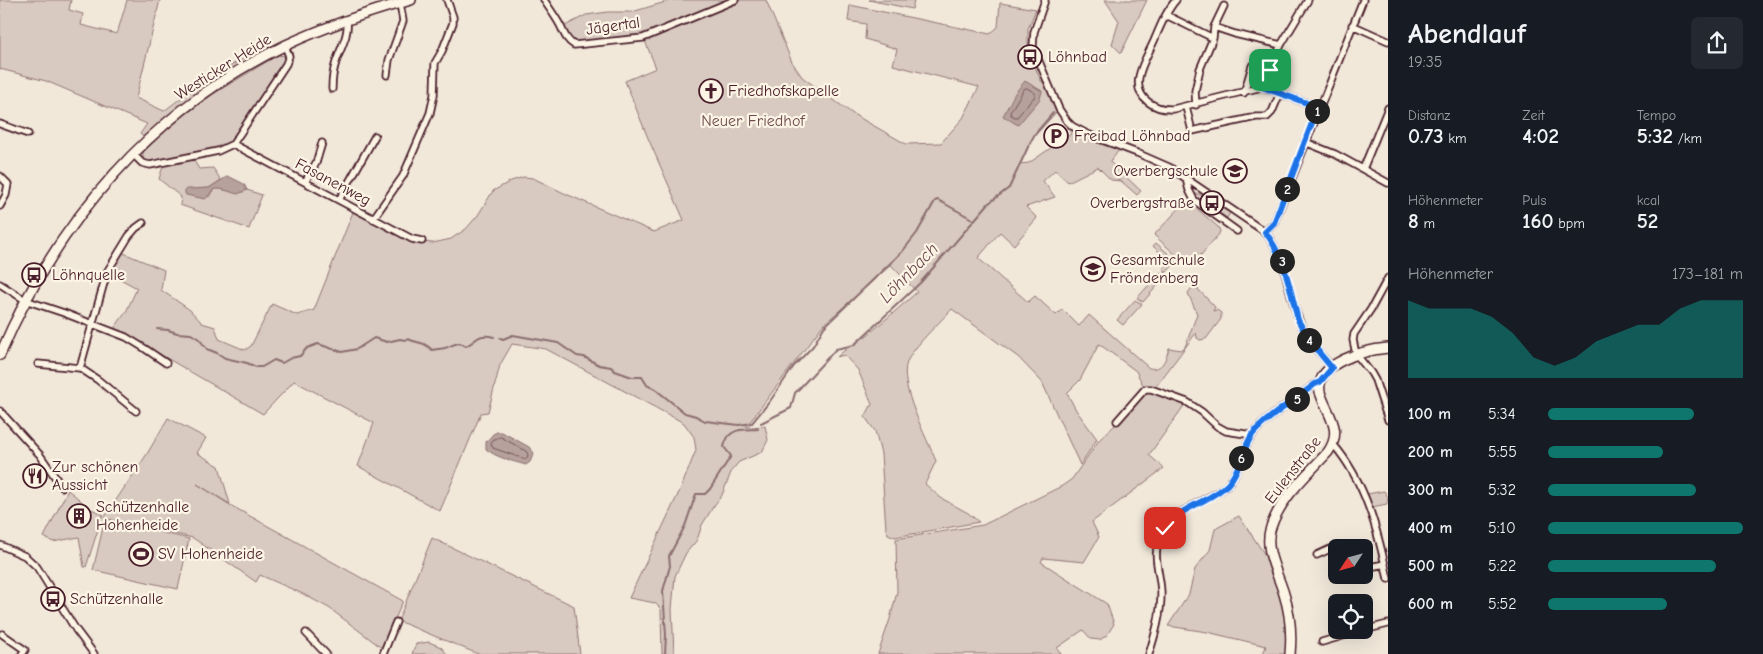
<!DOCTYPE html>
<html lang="de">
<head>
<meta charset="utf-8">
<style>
	:root { --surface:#171b24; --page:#242831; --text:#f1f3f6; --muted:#9ea1a6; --accent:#0f766e }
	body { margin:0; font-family:"Comic Neue",sans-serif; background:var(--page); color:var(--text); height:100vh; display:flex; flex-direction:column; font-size:19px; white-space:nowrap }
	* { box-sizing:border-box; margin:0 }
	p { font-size:16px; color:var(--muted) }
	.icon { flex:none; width:28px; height:28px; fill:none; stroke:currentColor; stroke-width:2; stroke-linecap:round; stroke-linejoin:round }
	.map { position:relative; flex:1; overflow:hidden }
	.drawer { display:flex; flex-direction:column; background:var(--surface); width:375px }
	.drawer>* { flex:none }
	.needle { width:32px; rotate:234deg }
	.tools { position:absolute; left:1328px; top:539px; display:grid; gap:10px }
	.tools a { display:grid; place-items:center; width:45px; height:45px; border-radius:8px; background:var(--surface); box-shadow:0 5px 20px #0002; font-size:25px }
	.pin { position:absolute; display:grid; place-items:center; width:42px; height:42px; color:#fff; margin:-21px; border-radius:10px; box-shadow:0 2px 8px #0006 }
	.km { position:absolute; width:25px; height:25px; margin:-12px; border-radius:50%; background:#222; color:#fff; font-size:14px; line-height:25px; text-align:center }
	.round { display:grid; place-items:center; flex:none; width:52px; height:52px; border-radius:8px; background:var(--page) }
	.overview { display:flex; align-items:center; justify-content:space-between; height:85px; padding:0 20px }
	h1 { font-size:28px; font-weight:700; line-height:38px }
	.stats { display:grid; grid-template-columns:repeat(3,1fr); gap:8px; height:85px; padding:5px 20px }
	.stats div { display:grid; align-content:center }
	.stats b { font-size:21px; font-weight:700 }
	.stats small { font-size:14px; font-weight:400 }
	.stats p { font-size:14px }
	.chart { height:140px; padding:10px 20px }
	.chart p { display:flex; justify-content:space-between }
	.chart svg { width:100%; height:90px; margin-top:5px; fill:var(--accent); opacity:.7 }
	ul { padding:0 20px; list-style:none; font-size:16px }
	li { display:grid; grid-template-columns:80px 60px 1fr; align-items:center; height:38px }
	li i { height:12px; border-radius:6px; background:var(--accent) }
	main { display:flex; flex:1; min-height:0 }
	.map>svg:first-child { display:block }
	.green { fill:#d8cac0; stroke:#917476 }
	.water { fill:#b6a19c; stroke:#8b6d6f }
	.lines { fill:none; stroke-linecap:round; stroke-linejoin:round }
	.shore { stroke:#755358; stroke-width:1 }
	.stream { stroke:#8b6d6f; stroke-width:2 }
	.street-casing { stroke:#4a1f2b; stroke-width:9 }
	.secondary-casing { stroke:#4a1f2b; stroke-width:12 }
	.street { stroke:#fcf5e5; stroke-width:5.5 }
	.secondary { stroke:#fcf5e5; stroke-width:9 }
	.route-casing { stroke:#fff; stroke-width:10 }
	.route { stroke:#1a73e8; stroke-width:6 }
	.labels { text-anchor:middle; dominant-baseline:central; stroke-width:4.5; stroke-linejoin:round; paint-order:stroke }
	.street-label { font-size:16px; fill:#4a1f2b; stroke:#fcf5e5 }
	.poi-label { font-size:16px; fill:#4a1f2b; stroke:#fcf5e5; text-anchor:start }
	.park-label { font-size:16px; fill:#6e4a50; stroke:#fcf5e5 }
	.water-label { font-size:18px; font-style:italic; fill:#704c53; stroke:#fcf5e5 }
</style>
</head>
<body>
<main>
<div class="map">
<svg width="1388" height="654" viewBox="0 0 1388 654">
	<rect width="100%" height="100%" fill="#f1e8da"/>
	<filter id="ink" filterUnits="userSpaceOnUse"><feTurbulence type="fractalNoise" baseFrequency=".02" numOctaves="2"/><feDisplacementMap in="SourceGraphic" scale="10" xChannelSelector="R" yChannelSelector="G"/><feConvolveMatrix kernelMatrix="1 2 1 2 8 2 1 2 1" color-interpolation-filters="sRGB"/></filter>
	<g filter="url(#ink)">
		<!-- green -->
		<path class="green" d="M0 0H71L69 10 83 14 81 25 117 34 127 0H160L136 98 164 111 206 79 268 45 270 48C225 74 183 102 144 137L140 134 147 124 46 81 0 69Z
			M672 0H729L642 36 577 43 570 41 563 27 586 15 608 12H632Z
			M741 0H766L792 62 802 77 853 114 906 144 941 143 963 118 979 87 893 65 897 49 865 39 866 24 848 21 850 5 990 34 998 27 1000 3 1036 9 1028 29V50L1041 81 1048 85 1059 109 1031 140 1020 164 1029 163 1071 134 1069 131 1072 130 1094 142 1119 150 1110 162 1141 191 1137 195 1121 181 1111 180 1098 167 1068 182 1055 170 1043 181 1055 197 1026 207 1037 218 1014 245 1000 232 978 258 1028 302 1035 296 1056 315 1062 309 1079 326 1089 315 1149 368C1163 371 1166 358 1169 348L1181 350 1185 347 1197 314 1188 293 1194 285 1215 307 1213 311 1217 310 1221 313V319L1206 339 1200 340 1197 338 1196 333 1154 389 1143 385 1136 371 1099 344 1080 380 1067 393 1076 410 1097 439 1080 465 1042 382 1018 357 952 309C940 322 913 347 907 362 898 385 927 438 936 461L925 484 941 498 968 513 979 522 895 537 888 534 886 529 881 454 875 431 865 417 872 404 858 370 844 355 837 357C846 348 856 343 866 336 883 322 900 307 917 292L891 265 823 325 746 427 765 426 768 440 762 452 739 462 732 470 722 495 713 507 702 525 697 540 686 553 675 576 672 609 674 654H662L661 609 655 603 629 598 681 488 696 450 694 437 684 423 546 349 512 344 500 365 488 412 481 413 440 511 358 466 374 423 294 381 263 414 146 346 113 330 126 312 137 288 109 273 121 252 164 270 161 290 190 310 202 323 215 327 219 339 245 350 251 346 272 304 297 315 314 310 353 212 411 241 433 243 451 239 466 229 478 215 493 191 511 181 524 177 533 178 566 194 654 232 684 220 648 138 625 81 656 68 645 41Z
			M869 0H914L912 9Z
			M1105 0H1147L1121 53 1112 44 1119 21Z
			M278 55 285 56 286 64 232 143 218 150 148 163 143 159V151L183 116 213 94Z
			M191 156 199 169 213 168 221 180 209 188 199 189 209 197 214 189C224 187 236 197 247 190L262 195 249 229 180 205 181 197 159 179 164 163Z
			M1195 194H1199L1230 213 1227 218 1195 197Z
			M1187 200 1218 227 1220 231 1219 234 1201 255 1199 253 1187 265 1154 235Z
			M1156 243 1177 261 1165 274 1166 271 1163 269 1169 261 1153 246Z
			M1161 272 1165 277 1143 302 1137 298Z
			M1135 300 1142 304 1123 325 1117 320Z
			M1145 390H1150L1186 403 1149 455 1164 468 1092 522 1099 537 1084 562 1043 558 1041 562 1107 604 1114 624 1107 635 1100 640 1091 639 1083 630 1057 648 1061 654H878L890 619 897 592 896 539 983 525 1062 486 1072 479 1099 440 1114 426Z
			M168 418 206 438 197 453 219 466 230 504 197 484 230 505 403 601 382 648 329 608 303 594 260 575 256 582 193 538 104 518 147 454Z
			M68 490 91 509 103 514 86 567H84L79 537 53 542 44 537Z
			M1384 491 1388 497 1387 504 1372 507 1367 494Z
			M1239 516 1267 558 1278 584 1288 630 1286 654H1263L1266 646 1207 632 1168 626 1189 594 1195 569 1210 550 1215 529Z
			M105 519 189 539 178 589 93 570Z
			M432 538 574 606 580 654H478L398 621Z
			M429 642 441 647 447 654H412L416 644Z"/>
		<!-- water -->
		<path class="water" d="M1025 81 1042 91 1040 99 1018 125 1003 116 1015 93Z
			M228 176 244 184 247 190 238 194C231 193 219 186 213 190 210 192 209 197 205 199L186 195 185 193V190L188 189 209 188Z
			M497 432H502L529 447 534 453 530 462 526 465C512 461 497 458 486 449V442L493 434Z"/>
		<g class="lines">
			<!-- shore -->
			<path class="shore" d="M1027 88 1035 93V96L1017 117H1015L1011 115 1010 112 1024 89Z
				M501 437 526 451 528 455 527 458 524 459 493 448 491 444 493 440Z"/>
			<!-- stream -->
			<path class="stream" d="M157 329 168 330 177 333 191 334 199 339 207 349 217 353 225 358 247 363 256 367H262L274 360 282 363 291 358 300 356 307 348 318 344 342 352 357 349 374 338 387 342 400 339 405 340 408 339C419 344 423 341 432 350 436 349 441 349 445 348 454 345 458 340 466 346 478 340 477 333 494 337
				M500 338 503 339 513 335 558 343 577 356 584 357 599 365 611 367 615 371 632 377H642L647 385 655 389 685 413 696 416 705 421 739 425 752 423 770 401 794 366 813 346 824 327 902 252 917 233 935 201 938 200 974 220
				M761 423 791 408 795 393 836 349 854 345 921 282 989 203 1009 188 1029 145 1035 134 1053 113
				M665 654 666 635 663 591 670 566 669 556 685 526 696 494H705L710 489 731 456 724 447C725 444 725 442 727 439 733 427 748 430 758 429"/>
			<!-- street casing -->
			<g class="street-casing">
				<path id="street" d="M544 0C549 8 555 16 560 25 564 33 566 40 574 45L643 38 735 0
					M1045 0 1034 32 1033 47 1059 109 1067 121 1072 126 1087 134 1137 153 1169 167 1265 232C1288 261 1286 288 1299 320 1306 339 1319 353 1332 367
					M1176 0C1166 11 1160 27 1154 41 1149 52 1141 65 1139 77 1135 99 1155 110 1173 109L1262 87 1318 107
					M1166 15 1213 38
					M1352 25 1388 41
					M1214 27 1235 34 1281 45
					M387 75 389 60 403 21 400 3
					M1262 87 1281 45 1308 0
					M332 89C332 80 333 71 336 62 341 47 349 35 347 20
					M1244 93 1252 66 1270 69
					M1196 105 1195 91 1200 69 1213 38 1214 27 1224 6
					M1186 107 1192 131 1256 117H1267L1272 112 1280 93
					M0 124 28 134
					M1305 142 1335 154 1388 183
					M233 144 412 239 422 241
					M133 154 142 163 150 165 218 151 233 144 286 64 289 56 285 46
					M1363 169 1388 108
					M0 176 8 184 6 195 0 206
					M1186 179 1189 190 1194 200 1237 231
					M305 182 316 163 322 143
					M339 200 375 136
					M373 219 403 176 430 113 434 95 435 63 442 51 453 23V17L447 0
					M1265 232 1274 223 1363 0
					M1388 278 1371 309 1354 334 1353 340 1356 354 1371 373 1375 380 1388 420
					M0 284 25 300 64 313 126 337 144 348 166 363
					M38 364 80 368 107 272 129 236 136 228 143 223
					M80 368 98 380 136 411
					M0 411 40 455 62 487
					M1117 421 1145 389H1151L1187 402 1202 412 1217 426 1226 431 1252 435
					M1333 444C1366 482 1378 532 1388 579
					M0 545 25 556 37 567 76 630 94 654
					M1317 555 1330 549H1336
					M1364 568 1385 564
					M1364 630 1388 624
					M306 633 326 654
					M2 634 25 650 22 654
					M1322 642 1363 630
					M383 654 396 622
					M1149 654C1155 635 1161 615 1161 594 1161 576 1153 560 1158 542 1167 512 1198 505 1221 490 1240 478 1240 451 1253 434 1267 416 1297 399 1315 384L1320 382"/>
			</g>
			<!-- secondary casing -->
			<g class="secondary-casing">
				<path id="secondary" d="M0 355C56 222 154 108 286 45 327 26 368 12 411 0
					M1290 654C1292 633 1290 613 1284 594 1278 573 1263 549 1271 527 1281 497 1307 475 1328 452 1344 429 1327 415 1320 392 1315 362 1366 350 1388 348"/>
			</g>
			<!-- street -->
			<use href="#street" class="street"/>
			<!-- secondary -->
			<use href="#secondary" class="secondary"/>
		</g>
	</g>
	<g class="lines" filter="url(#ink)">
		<!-- route casing -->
		<g class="route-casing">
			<path id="route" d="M1165 528C1182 505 1211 502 1228 484 1240 471 1242 450 1252 435 1265 418 1298 398 1315 384L1320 382 1332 368C1318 352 1307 338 1298 320 1290 289 1285 257 1265 232L1274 223 1318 107 1262 87 1270 70"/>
		</g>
		<!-- route -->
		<use href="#route" class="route"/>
	</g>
	<!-- icons -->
	<defs>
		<g id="bus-ring" transform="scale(1.25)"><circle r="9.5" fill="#fcf5e5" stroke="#4a1f2b" stroke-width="1.5"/><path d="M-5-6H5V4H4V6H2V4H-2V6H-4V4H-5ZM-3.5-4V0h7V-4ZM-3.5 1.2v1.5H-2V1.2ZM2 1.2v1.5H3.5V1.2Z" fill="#4a1f2b"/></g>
		<g id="church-ring" transform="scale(1.25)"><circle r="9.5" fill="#fcf5e5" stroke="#4a1f2b" stroke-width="1.5"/><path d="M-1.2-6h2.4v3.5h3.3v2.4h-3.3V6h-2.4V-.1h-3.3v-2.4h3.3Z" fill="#4a1f2b"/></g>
		<g id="parking-ring" transform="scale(1.25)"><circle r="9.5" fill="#fcf5e5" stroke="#4a1f2b" stroke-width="1.5"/><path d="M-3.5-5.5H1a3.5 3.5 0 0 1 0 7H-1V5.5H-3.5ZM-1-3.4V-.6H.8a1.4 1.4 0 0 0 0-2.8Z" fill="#4a1f2b"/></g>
		<g id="school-ring" transform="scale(1.25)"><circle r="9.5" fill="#fcf5e5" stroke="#4a1f2b" stroke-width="1.5"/><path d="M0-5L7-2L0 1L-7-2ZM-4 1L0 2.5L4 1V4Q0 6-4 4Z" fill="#4a1f2b"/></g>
		<g id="restaurant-ring" transform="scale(1.25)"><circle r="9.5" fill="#fcf5e5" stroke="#4a1f2b" stroke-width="1.5"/><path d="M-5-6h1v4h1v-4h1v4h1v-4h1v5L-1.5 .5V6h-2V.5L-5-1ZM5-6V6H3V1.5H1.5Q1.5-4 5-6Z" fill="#4a1f2b"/></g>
		<g id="building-ring" transform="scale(1.25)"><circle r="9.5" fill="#fcf5e5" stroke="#4a1f2b" stroke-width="1.5"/><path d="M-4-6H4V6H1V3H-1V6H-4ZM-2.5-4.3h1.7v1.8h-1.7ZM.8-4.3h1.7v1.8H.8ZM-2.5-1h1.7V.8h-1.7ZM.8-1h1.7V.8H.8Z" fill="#4a1f2b"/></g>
		<g id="stadium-ring" transform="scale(1.25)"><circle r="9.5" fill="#fcf5e5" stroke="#4a1f2b" stroke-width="1.5"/><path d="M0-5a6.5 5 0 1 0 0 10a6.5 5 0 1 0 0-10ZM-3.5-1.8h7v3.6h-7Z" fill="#4a1f2b"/></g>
	</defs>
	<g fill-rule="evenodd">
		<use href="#bus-ring" x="1030" y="57"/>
		<use href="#church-ring" x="711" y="91"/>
		<use href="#parking-ring" x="1056" y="136"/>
		<use href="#school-ring" x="1235" y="171"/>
		<use href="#bus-ring" x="1212" y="203"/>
		<use href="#school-ring" x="1093" y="269"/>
		<use href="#bus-ring" x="34" y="275"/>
		<use href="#restaurant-ring" x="35" y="476"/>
		<use href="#building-ring" x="79" y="516"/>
		<use href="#stadium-ring" x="141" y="554"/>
		<use href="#bus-ring" x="53" y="599"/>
	</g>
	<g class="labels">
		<!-- street labels -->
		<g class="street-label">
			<text transform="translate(613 26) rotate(-8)">Jägertal</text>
			<text transform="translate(223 67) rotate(-32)">Westicker Heide</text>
			<text transform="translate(333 182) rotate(28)">Fasanenweg</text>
			<text transform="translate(1293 470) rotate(-52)">Eulenstraße</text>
		</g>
		<!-- poi labels -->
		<g class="poi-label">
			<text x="1048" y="57">Löhnbad</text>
			<text x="728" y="91">Friedhofskapelle</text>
			<text x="1074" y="136">Freibad Löhnbad</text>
			<text x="1218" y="171" text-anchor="end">Overbergschule</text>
			<text x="1194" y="203" text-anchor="end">Overbergstraße</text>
			<text x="1110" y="260">Gesamtschule<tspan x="1110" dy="18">Fröndenberg</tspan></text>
			<text x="52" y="275">Löhnquelle</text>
			<text x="52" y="467">Zur schönen<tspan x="52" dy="18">Aussicht</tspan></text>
			<text x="96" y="507">Schützenhalle<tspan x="96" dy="18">Hohenheide</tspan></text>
			<text x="158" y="554">SV Hohenheide</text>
			<text x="70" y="599">Schützenhalle</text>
		</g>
		<!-- park labels -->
		<g class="park-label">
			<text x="753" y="121">Neuer Friedhof</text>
		</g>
		<!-- water labels -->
		<g class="water-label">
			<text transform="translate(909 273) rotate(-46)">Löhnbach</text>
		</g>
	</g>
</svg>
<div class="tools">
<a><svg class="needle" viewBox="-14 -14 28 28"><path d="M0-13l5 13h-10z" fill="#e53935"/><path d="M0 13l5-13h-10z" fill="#9ea1a6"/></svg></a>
<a><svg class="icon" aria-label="locate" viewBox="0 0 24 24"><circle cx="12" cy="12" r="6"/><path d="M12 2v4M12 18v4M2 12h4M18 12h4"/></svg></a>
</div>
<div class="pin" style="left:1270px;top:70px;background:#1e9e55"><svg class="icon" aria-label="arrive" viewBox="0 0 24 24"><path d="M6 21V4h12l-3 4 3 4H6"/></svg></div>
<div class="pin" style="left:1165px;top:528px;background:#d93025"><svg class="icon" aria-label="check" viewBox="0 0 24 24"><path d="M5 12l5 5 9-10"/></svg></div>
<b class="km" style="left:1317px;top:111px">1</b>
<b class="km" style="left:1287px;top:189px">2</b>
<b class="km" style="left:1282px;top:261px">3</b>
<b class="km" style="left:1309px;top:340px">4</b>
<b class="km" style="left:1297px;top:399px">5</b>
<b class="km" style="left:1241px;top:458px">6</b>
</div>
<section class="drawer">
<div class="overview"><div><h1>Abendlauf</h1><p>19:35</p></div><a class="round"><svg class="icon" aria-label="share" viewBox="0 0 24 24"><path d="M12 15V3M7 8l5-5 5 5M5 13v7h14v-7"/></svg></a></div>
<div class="stats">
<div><p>Distanz</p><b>0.73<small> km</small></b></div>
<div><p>Zeit</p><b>4:02</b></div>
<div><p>Tempo</p><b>5:32<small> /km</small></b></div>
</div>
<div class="stats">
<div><p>Höhenmeter</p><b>8<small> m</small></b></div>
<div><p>Puls</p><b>160<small> bpm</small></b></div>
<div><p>kcal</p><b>52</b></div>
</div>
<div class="chart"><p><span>Höhenmeter</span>173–181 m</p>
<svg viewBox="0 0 160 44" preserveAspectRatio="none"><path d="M0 44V6L10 10L20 10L30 10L40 14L50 22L60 34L70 38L80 34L90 26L100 22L110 18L120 18L130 10L140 6L150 6L160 6V44z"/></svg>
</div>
<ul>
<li><b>100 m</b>5:34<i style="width:75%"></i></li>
<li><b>200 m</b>5:55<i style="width:59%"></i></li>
<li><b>300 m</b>5:32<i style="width:76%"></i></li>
<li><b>400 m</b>5:10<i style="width:100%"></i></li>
<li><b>500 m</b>5:22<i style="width:86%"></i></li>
<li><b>600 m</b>5:52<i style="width:61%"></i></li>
</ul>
</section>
</main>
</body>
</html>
